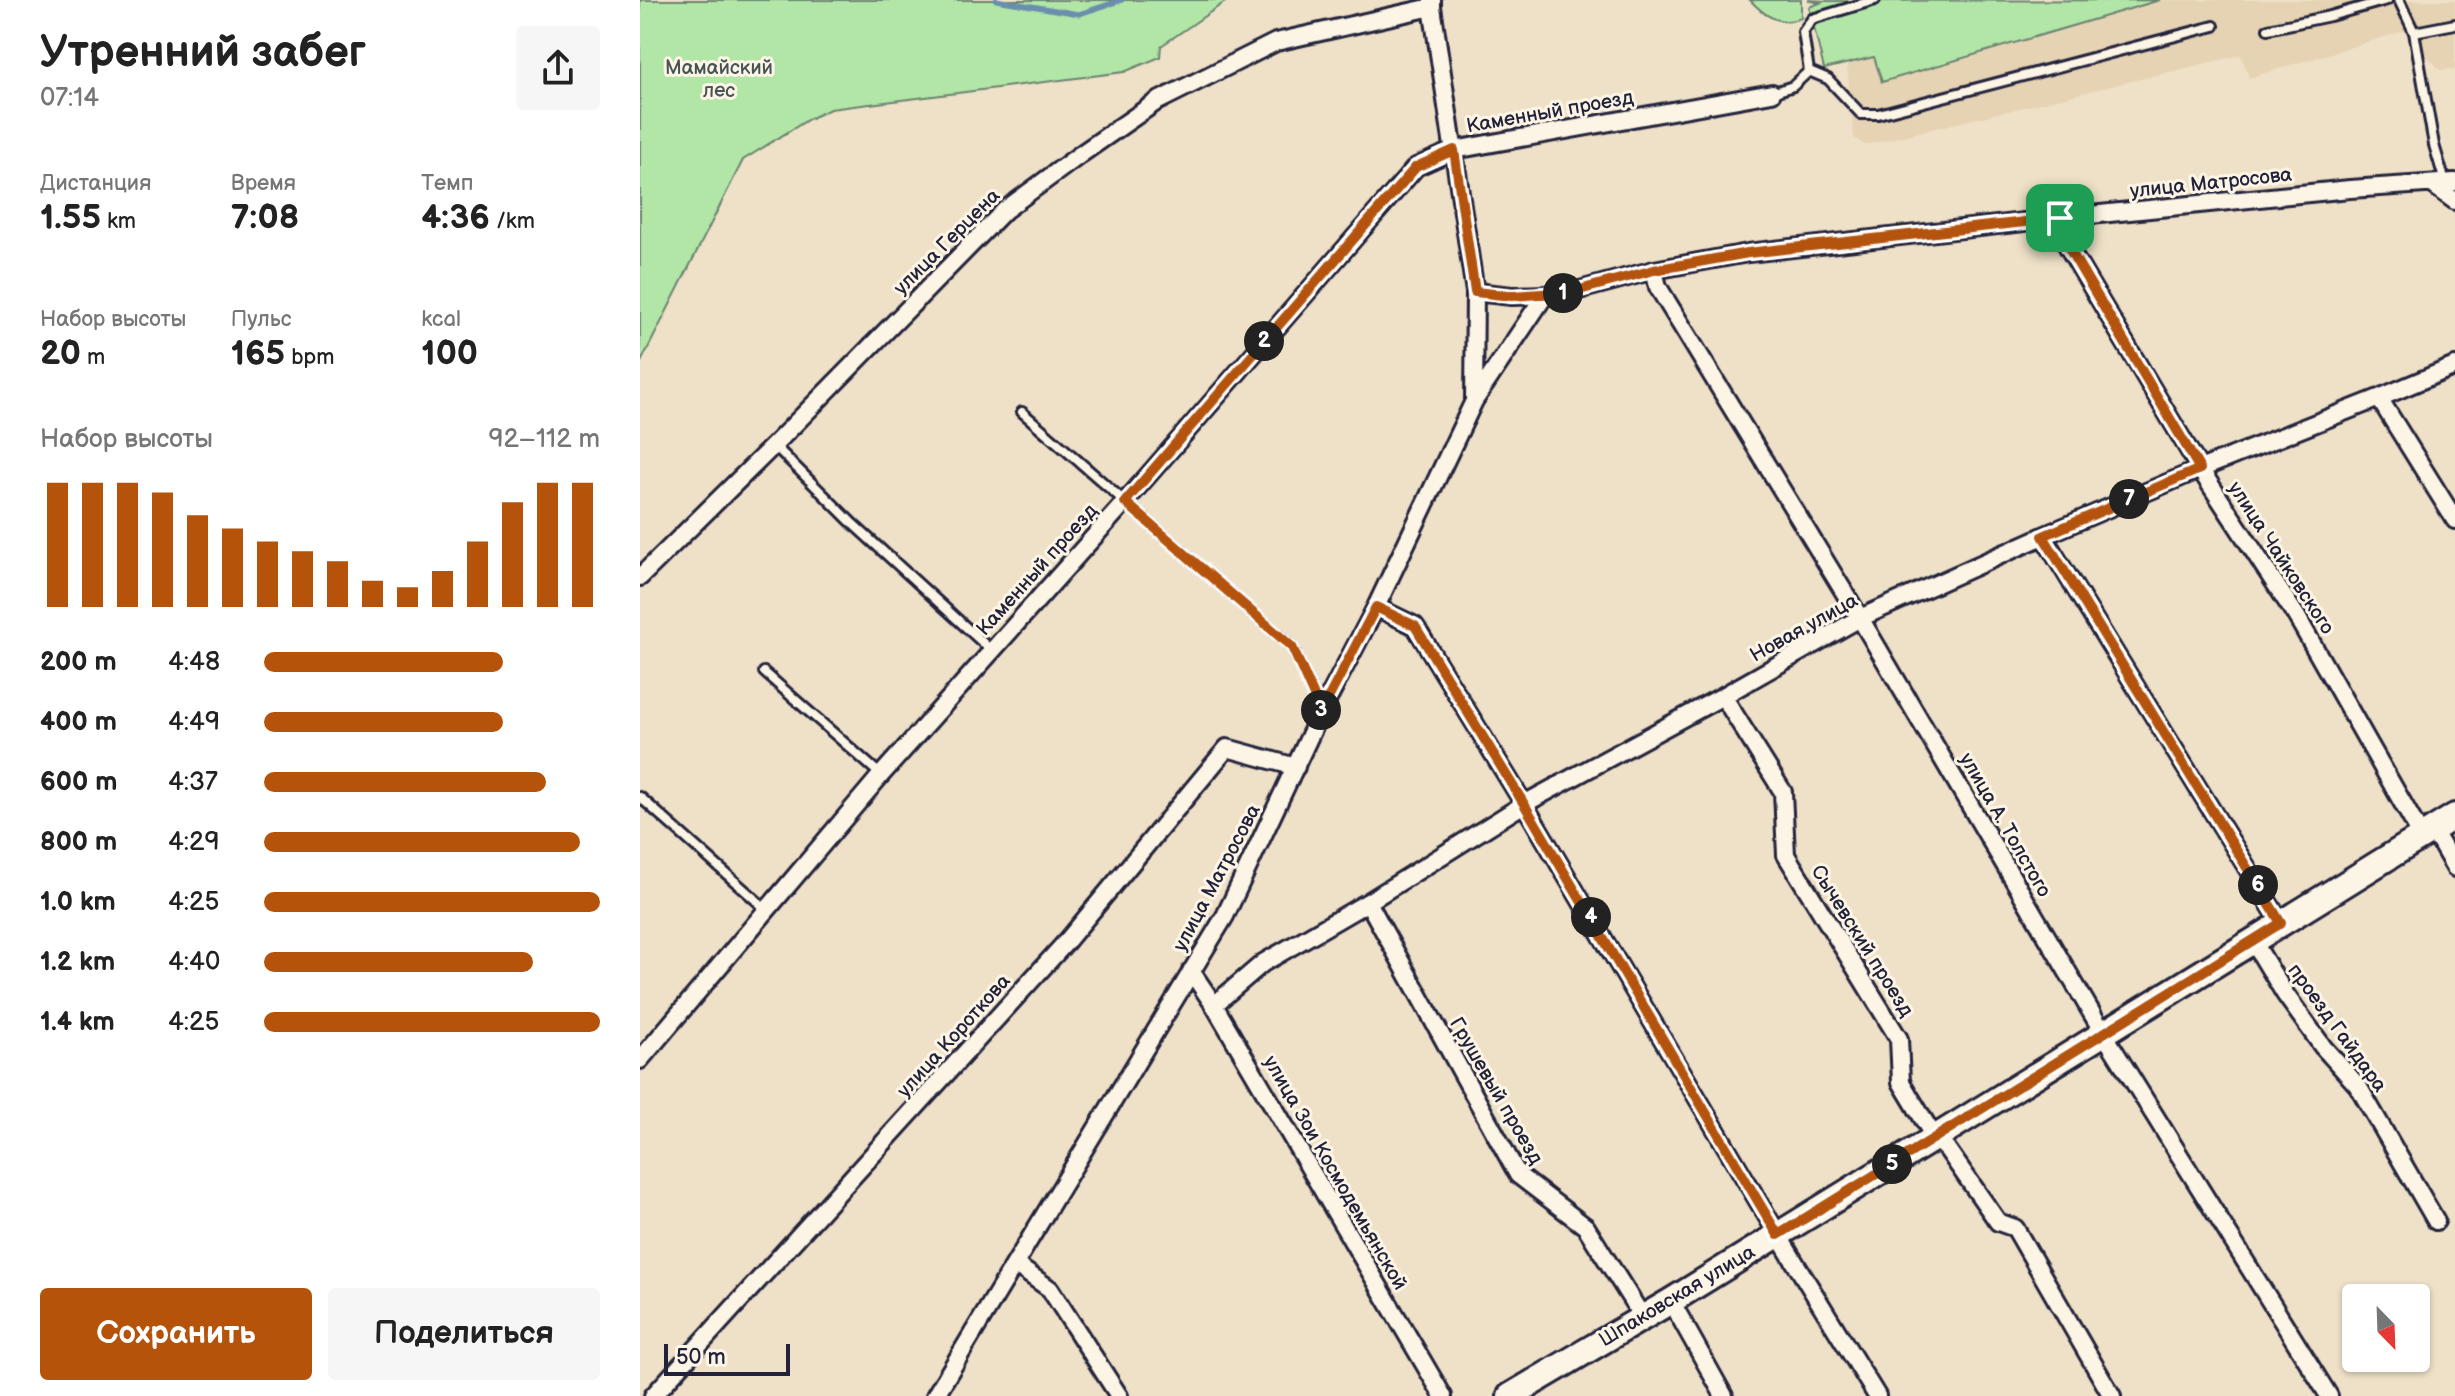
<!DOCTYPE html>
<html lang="ru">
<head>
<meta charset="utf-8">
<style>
	:root { --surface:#fff; --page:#f6f6f6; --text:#222; --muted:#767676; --accent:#b45309 }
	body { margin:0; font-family:"Balsamiq Sans",sans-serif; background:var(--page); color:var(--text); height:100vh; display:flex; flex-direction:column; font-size:30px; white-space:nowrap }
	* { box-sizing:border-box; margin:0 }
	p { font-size:26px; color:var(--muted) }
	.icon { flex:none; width:44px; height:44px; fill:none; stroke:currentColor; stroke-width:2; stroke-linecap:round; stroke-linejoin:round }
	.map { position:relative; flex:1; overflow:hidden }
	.drawer { display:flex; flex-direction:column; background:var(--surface); width:640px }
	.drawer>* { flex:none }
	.needle { width:52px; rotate:157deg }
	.controls { position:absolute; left:1702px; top:1284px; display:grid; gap:16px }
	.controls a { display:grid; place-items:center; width:88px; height:88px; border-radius:8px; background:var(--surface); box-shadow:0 2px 6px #0004; font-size:40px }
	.scale { position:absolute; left:24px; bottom:20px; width:126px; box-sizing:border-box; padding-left:8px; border:4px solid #22223b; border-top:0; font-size:22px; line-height:28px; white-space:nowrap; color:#22223b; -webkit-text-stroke:6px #fcf5e5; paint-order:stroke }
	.pin { position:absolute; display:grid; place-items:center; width:68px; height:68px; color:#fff; margin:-34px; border-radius:16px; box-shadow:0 4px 12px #0006 }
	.km { position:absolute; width:40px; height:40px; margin:-20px; border-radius:50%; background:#222; color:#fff; font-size:22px; line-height:40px; text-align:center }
	.round { display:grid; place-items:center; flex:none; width:84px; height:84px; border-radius:8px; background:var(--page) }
	.summary { display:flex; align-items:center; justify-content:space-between; height:136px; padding:0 40px }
	h1 { font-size:44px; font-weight:700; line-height:60px }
	.metrics { display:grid; grid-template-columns:repeat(3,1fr); gap:12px; height:136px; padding:8px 40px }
	.metrics div { display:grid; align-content:center }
	.metrics b { font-size:34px; font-weight:700 }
	.metrics small { font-size:22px; font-weight:400 }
	.metrics p { font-size:22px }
	.chart { height:224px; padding:16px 40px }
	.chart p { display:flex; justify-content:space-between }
	.chart svg { width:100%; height:144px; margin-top:8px; stroke:var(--accent); stroke-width:6 }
	.primary-button { display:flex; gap:16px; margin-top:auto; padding:16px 40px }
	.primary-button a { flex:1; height:92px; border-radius:8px; background:var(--accent); color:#fff; font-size:32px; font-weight:700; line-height:92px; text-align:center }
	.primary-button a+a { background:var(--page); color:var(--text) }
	ul { padding:0 40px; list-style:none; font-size:26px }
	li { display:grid; grid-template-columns:128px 96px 1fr; align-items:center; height:60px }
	li i { height:20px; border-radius:10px; background:var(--accent) }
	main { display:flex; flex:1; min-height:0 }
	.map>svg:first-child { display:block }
	.built { fill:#e6d3b4 }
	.green { fill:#b2e6a7; stroke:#6a8471; stroke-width:2 }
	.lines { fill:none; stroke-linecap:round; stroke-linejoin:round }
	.stream { stroke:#698fad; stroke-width:5 }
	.lane-casing { stroke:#22223b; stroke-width:14 }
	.street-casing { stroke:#22223b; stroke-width:22 }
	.secondary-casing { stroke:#22223b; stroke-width:30 }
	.lane { stroke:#fcf5e5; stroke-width:8 }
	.street { stroke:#fcf5e5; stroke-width:16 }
	.secondary { stroke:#fcf5e5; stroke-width:24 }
	.route-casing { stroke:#fff; stroke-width:16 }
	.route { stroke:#b45309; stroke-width:10 }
	.labels { text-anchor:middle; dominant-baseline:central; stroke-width:6; stroke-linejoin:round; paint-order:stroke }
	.park-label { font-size:20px; fill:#465356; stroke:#fcf5e5 }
	.street-label { font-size:20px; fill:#22223b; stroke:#fcf5e5 }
</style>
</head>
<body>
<main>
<section class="drawer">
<div class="summary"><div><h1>Утренний забег</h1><p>07:14</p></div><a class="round"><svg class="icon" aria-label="share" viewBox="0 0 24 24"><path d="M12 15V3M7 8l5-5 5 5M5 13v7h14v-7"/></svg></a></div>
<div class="metrics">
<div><p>Дистанция</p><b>1.55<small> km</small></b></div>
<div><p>Время</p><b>7:08</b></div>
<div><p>Темп</p><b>4:36<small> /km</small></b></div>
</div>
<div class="metrics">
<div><p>Набор высоты</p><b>20<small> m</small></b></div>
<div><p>Пульс</p><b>165<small> bpm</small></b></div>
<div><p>kcal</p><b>100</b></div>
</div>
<div class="chart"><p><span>Набор высоты</span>92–112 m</p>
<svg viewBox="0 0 160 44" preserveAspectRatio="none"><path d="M5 44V6M15 44V6M25 44V6M35 44V9M45 44V16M55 44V20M65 44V24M75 44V27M85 44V30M95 44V36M105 44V38M115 44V33M125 44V24M135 44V12M145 44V6M155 44V6"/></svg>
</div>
<ul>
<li><b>200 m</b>4:48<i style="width:71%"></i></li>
<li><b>400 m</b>4:49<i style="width:71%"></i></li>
<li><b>600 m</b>4:37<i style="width:84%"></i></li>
<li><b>800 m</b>4:29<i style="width:94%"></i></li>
<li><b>1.0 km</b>4:25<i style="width:100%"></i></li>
<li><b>1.2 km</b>4:40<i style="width:80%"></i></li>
<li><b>1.4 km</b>4:25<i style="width:100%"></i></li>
</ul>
<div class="primary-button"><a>Сохранить</a><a>Поделиться</a></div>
</section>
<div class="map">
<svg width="1815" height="1396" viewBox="0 0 1815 1396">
	<rect width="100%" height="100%" fill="#efe1c8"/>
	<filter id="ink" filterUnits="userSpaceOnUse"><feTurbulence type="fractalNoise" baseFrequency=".0125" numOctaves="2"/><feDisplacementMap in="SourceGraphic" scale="16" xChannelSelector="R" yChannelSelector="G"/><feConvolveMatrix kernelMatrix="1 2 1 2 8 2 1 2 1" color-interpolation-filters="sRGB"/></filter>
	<g filter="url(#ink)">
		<!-- built -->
		<path class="built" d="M1520 0H1815V69L1800 70 1764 31 1609 78 1601 55 1225 145 1214 138 1207 65 1235 57 1243 82Z"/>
		<!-- green -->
		<path class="green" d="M0 0H588L521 46 520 57 484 72 190 109 169 119 103 160 0 364Z
			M1110 0H1161V18C1139 27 1124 15 1110 0Z
			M1168 0 1188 1 1520 0 1242 82 1234 57 1184 69 1169 7 1180 3Z"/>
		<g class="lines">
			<!-- stream -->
			<path class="stream" d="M356 0 439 14 482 0"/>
			<!-- lane casing -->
			<g class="lane-casing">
				<path id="lane" d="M1759 0 1774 32 1794 145 1805 182
					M1628 29 1690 16 1747 0
					M1774 32 1815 24
					M1169 71 1188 79 1221 114H1238L1574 26
					M1132 93 1153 86 1169 71 1163 32 1172 19 1235 0
					M382 412 652 647 681 711
					M134 445 213 524 352 651
					M124 672 241 775
					M0 797 127 910"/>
			</g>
			<!-- street casing -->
			<g class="street-casing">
				<path id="street" d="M792 7 835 292
					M1792 184 1815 201
					M1420 218 1421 235 1560 469 1657 617 1782 837
					M1014 270 1018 287 1220 618 1464 1034 1689 1396
					M1739 398 1815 520
					M834 401 905 295 932 292 1014 270 1108 253 1420 218 1710 189 1815 182
					M1403 536 1641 923
					M0 577 134 445 365 210 441 154 516 102 636 42 792 7V0
					M736 607 775 626 884 804 1138 1235 1237 1396
					M1083 696 1143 792 1146 855 1259 1039 1261 1082 1294 1137 1307 1149 1358 1222 1375 1228 1472 1396
					M1793 830 1815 868
					M728 902 878 1175 946 1227 1003 1318
					M1613 941 1645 994 1683 1047 1718 1086 1796 1221
					M551 971 574 1005 803 1396
					M574 1005 623 963 728 902 884 804 1083 696 1220 618 1403 536 1560 469 1739 398 1815 366
					M0 1060 241 775 485 502 776 167 814 150 1132 93
					M376 1265 410 1289 479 1396
					M1031 1301 1084 1396
					M13 1396 427 941 587 748 656 767
					M295 1396 585 916 681 712 736 607 834 401 835 292 872 296 905 295"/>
			</g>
			<!-- secondary casing -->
			<g class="secondary-casing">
				<path id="secondary" d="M870 1396 1031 1301 1815 816"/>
			</g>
			<!-- lane -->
			<use href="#lane" class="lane"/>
			<!-- street -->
			<use href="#street" class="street"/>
			<!-- secondary -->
			<use href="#secondary" class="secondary"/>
		</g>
	</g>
	<g class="lines" filter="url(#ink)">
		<!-- route casing -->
		<g class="route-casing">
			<path id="route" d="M814 150 835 292 872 296 932 292 1014 270 1108 253 1420 218 1421 235 1560 469 1403 536 1641 923 1138 1235 884 804 775 626 736 607 681 712 652 647 485 502 776 167Z"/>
		</g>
		<!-- route -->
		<use href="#route" class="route"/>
	</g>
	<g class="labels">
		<!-- park labels -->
		<g class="park-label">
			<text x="79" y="68">Мамайский<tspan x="79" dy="23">лес</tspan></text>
		</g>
		<!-- street labels -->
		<g class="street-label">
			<text transform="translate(910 112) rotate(-10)">Каменный проезд</text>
			<text transform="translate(1571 183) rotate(-6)">улица Матросова</text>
			<text transform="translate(307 242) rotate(-45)">улица Герцена</text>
			<text transform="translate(1641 558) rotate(57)">улица Чайковского</text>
			<text transform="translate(397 570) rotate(-48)">Каменный проезд</text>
			<text transform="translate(1164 628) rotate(-29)">Новая улица</text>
			<text transform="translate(1365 825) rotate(60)">улица А. Толстого</text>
			<text transform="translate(577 878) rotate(-62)">улица Матросова</text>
			<text transform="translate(1222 941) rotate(58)">Сычевский проезд</text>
			<text transform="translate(1697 1028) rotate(54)">проезд Гайдара</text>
			<text transform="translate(314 1036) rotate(-48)">улица Короткова</text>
			<text transform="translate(856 1091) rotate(60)">Грушевый проезд</text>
			<text transform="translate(695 1173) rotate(60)">улица Зои Космодемьянской</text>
			<text transform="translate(1037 1296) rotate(-31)">Шпаковская улица</text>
		</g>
	</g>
</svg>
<div class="controls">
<a><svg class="needle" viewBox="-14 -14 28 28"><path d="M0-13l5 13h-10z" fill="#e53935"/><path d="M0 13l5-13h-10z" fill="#767676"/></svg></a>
</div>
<div class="scale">50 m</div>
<div class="pin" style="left:1420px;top:218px;background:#1e9e55"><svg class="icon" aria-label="arrive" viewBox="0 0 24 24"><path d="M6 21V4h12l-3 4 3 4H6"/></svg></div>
<b class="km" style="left:923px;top:293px">1</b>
<b class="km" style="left:624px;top:341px">2</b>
<b class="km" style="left:681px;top:710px">3</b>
<b class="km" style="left:951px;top:917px">4</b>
<b class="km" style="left:1252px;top:1164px">5</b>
<b class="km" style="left:1618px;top:885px">6</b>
<b class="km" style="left:1489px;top:499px">7</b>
</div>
</main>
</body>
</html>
